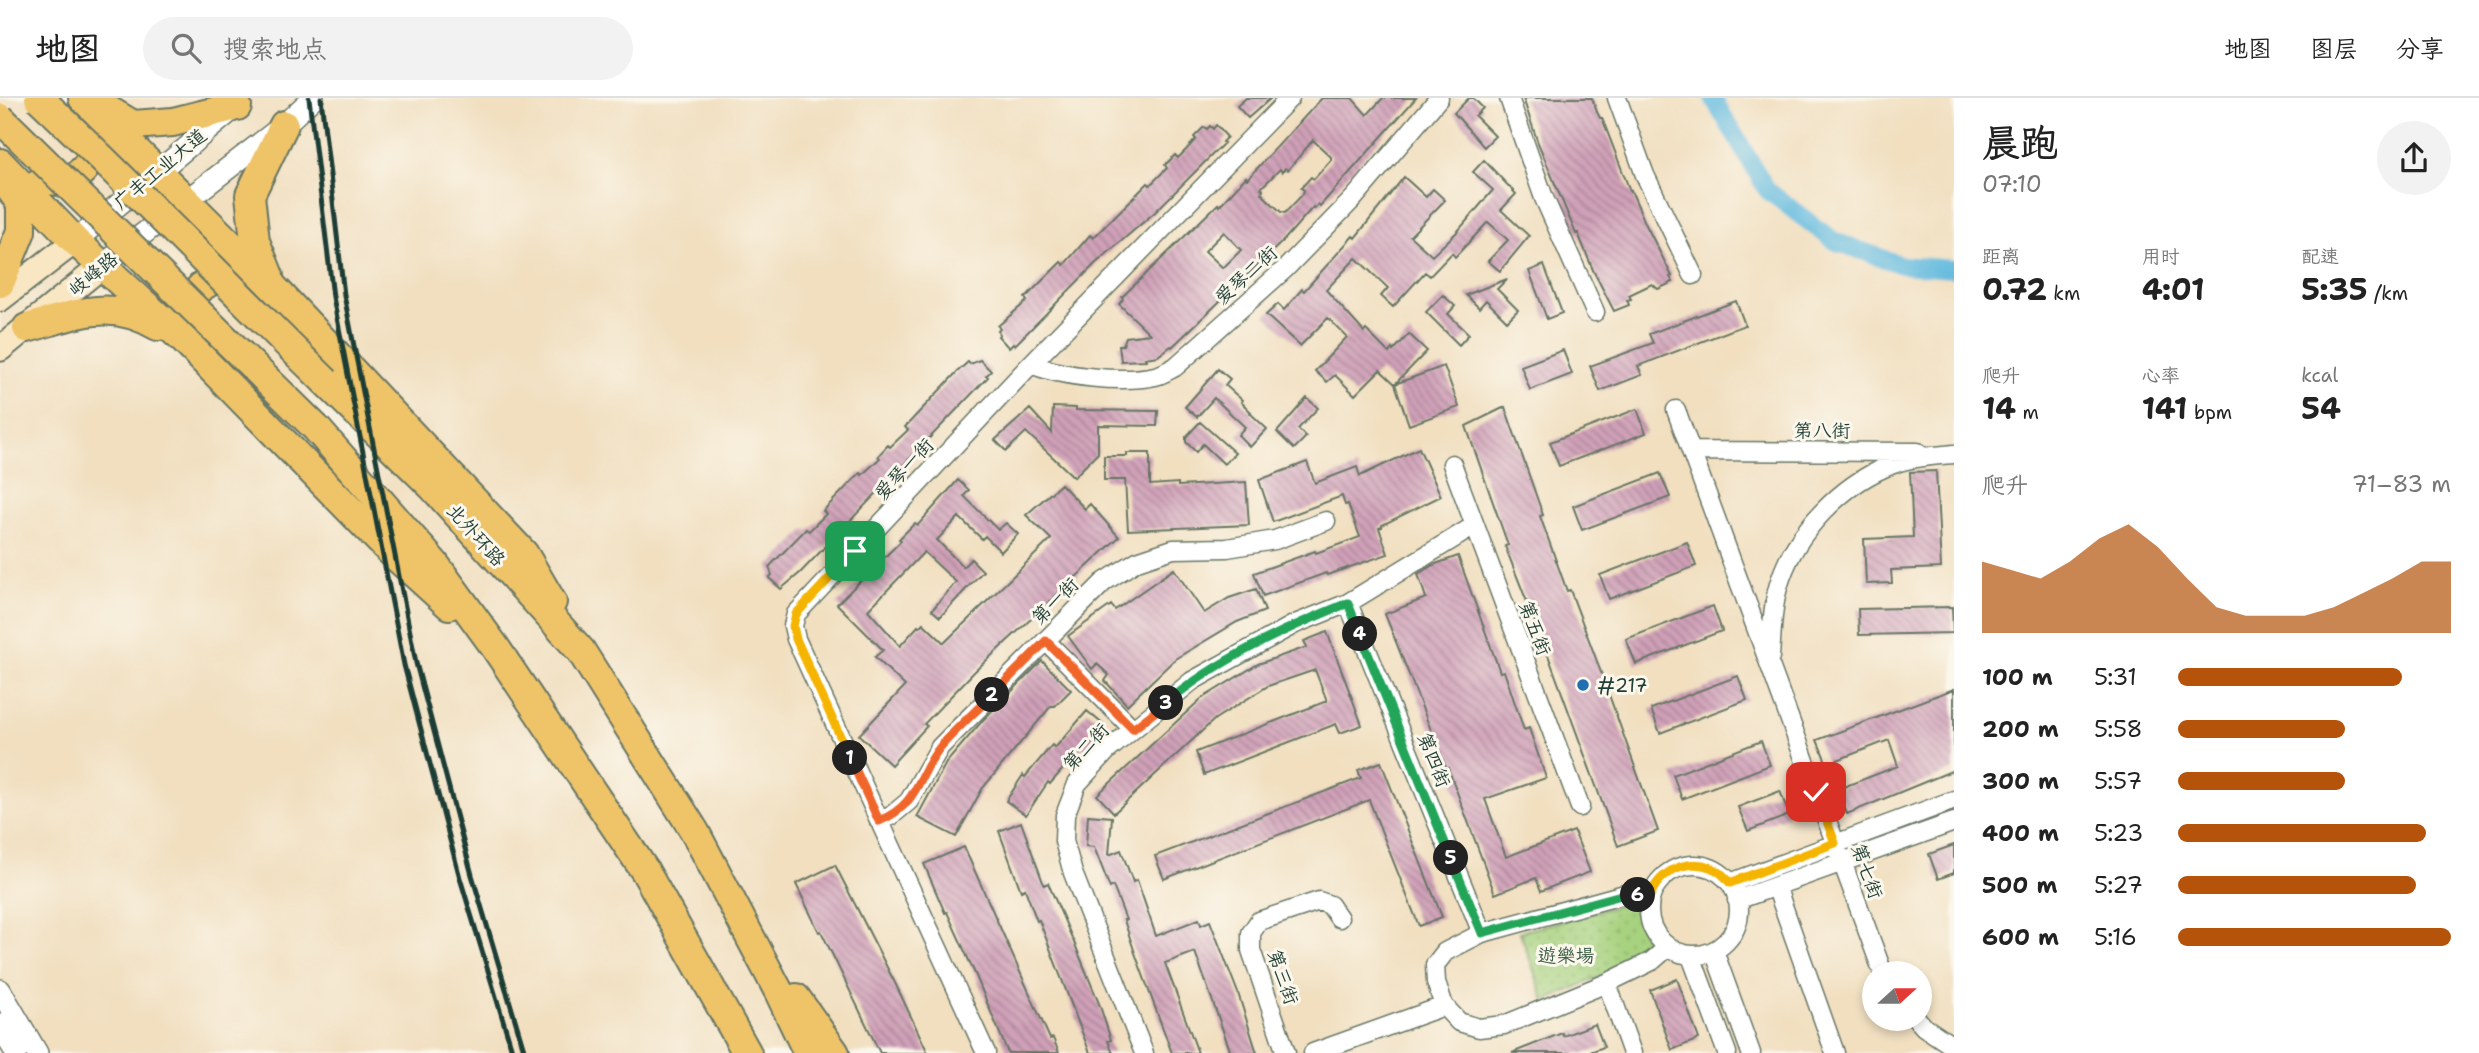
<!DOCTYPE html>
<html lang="zh">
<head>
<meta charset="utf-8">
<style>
	:root { --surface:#fff; --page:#f2f2f2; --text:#222; --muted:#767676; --line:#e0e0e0; --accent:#b45309 }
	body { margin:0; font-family:"Shantell Sans","LXGW WenKai TC",sans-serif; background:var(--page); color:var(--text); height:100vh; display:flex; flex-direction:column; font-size:26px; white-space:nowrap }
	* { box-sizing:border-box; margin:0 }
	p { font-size:23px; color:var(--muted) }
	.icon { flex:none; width:38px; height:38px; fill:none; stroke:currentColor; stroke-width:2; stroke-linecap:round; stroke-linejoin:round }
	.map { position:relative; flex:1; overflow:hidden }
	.sheet { display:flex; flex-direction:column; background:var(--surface); width:525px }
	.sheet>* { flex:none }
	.needle { width:46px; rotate:69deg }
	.fabs { position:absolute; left:1862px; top:863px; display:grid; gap:14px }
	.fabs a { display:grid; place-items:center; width:70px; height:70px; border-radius:50%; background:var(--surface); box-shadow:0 4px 10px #0003; font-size:35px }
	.pin { position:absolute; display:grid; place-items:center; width:60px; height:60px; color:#fff; margin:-30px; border-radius:14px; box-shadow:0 4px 10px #0006 }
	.km { position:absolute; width:35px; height:35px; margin:-18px; border-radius:50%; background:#222; color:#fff; font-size:19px; line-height:35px; text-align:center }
	.round { display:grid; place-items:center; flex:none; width:74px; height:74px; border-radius:37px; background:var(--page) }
	.head { display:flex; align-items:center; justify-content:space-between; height:119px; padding:0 28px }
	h1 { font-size:38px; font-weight:700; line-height:52px }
	.metrics { display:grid; grid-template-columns:repeat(3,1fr); gap:10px; height:119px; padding:7px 28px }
	.metrics div { display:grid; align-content:center }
	.metrics b { font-size:30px; font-weight:700 }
	.metrics small { font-size:19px; font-weight:400 }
	.metrics p { font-size:19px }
	.chart { height:196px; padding:14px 28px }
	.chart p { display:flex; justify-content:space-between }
	.chart svg { width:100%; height:126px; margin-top:7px; fill:var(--accent); opacity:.7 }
	ul { padding:0 28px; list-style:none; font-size:23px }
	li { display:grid; grid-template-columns:112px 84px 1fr; align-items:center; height:52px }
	li i { height:18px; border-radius:9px; background:var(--accent) }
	header { display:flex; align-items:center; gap:42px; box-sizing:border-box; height:98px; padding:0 35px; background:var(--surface); border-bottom:2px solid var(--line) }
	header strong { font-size:33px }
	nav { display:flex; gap:38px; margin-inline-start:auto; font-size:24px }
	.search { width:490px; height:63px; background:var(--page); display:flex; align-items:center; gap:18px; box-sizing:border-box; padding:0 24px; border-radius:38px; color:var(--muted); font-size:26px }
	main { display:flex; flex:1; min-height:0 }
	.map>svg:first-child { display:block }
	.park { fill:url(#park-dots); stroke:#63885a; stroke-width:2 }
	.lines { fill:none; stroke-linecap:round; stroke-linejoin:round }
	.canal { stroke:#61b9de; stroke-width:18 }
	.building { fill:url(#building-back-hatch); fill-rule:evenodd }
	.minor-casing { stroke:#687665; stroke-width:21 }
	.tertiary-casing { stroke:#687665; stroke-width:24 }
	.secondary-casing { stroke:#687665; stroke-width:28 }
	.trunk-casing { stroke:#687665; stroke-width:32 }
	.minor { stroke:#fff; stroke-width:18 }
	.tertiary { stroke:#fff; stroke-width:21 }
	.secondary { stroke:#f9e7c3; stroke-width:24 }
	.trunk { stroke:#efc469; stroke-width:28 }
	.rail { stroke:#1f3d34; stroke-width:5 }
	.trunk-bridge-casing { stroke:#687665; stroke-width:32; stroke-linecap:butt }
	.trunk-bridge { stroke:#efc469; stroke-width:28 }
	.split-1-casing { stroke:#fff; stroke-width:14 }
	.split-2-casing { stroke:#fff; stroke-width:14 }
	.split-3-casing { stroke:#fff; stroke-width:14 }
	.split-4-casing { stroke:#fff; stroke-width:14 }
	.split-5-casing { stroke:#fff; stroke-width:14 }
	.split-6-casing { stroke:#fff; stroke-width:14 }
	.split-7-casing { stroke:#fff; stroke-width:14 }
	.split-1 { stroke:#f5b400; stroke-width:9 }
	.split-2 { stroke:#f0652b; stroke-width:9 }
	.split-3 { stroke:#f0652b; stroke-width:9 }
	.split-4 { stroke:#22a559; stroke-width:9 }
	.split-5 { stroke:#22a559; stroke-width:9 }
	.split-6 { stroke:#22a559; stroke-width:9 }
	.split-7 { stroke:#f5b400; stroke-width:9 }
	.poi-dot { fill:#1f6fb2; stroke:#fbf7ec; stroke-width:2.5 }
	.labels { text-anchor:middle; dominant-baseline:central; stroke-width:6; stroke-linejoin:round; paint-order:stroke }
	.street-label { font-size:19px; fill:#1f3d34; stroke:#fbf7ec }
	.poi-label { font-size:19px; fill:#1f3d34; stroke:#fbf7ec; text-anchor:start }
	.park-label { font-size:19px; fill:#3a5b43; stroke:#fbf7ec }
</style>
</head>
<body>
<header>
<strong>地图</strong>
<div class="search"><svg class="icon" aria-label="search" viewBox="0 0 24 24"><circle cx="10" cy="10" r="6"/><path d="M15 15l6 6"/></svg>搜索地点</div>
<nav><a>地图</a><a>图层</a><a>分享</a></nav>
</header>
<main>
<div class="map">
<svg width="1954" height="955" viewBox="0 0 1954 955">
	<defs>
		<pattern id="park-dots" width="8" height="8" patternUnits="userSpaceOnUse" patternTransform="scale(1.75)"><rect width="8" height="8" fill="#a7d27f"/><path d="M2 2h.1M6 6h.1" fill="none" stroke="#8fb56e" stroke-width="1.8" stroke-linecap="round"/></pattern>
		<pattern id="building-back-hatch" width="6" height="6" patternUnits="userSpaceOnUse" patternTransform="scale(1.75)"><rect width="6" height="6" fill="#d0a0b8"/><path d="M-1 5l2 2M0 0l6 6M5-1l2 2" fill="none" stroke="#a88496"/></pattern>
	</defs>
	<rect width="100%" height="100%" fill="#fbf7ec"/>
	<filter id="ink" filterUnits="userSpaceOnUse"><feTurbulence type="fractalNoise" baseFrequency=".0143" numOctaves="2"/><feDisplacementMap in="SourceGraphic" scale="14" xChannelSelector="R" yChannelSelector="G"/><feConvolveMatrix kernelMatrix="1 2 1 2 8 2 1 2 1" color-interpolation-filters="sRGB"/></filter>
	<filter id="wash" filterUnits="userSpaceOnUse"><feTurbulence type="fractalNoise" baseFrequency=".00686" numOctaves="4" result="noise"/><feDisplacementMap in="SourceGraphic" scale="28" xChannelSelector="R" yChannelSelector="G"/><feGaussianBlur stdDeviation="1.57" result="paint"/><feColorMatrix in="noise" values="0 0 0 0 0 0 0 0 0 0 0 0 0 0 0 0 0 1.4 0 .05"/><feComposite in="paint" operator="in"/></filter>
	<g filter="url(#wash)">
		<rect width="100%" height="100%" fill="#f1dfc0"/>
		<!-- park -->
		<path class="park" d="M1631 804 1652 856 1545 903 1520 834Z"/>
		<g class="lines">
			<!-- canal -->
			<path class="canal" d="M1713 0 1767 92 1834 143 1902 167 1954 171"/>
		</g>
		<g id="blocks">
			<!-- building -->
			<path class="building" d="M1246 0H1271L1248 20 1237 8Z
				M1322 0H1352L1367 17 1383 0H1416L1320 108 1318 106 1314 111 1313 109 1284 142 1172 249 1171 248 1158 258 1145 260 1146 262 1121 263 1119 247H1123L1126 239 1150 236 1119 206 1123 201 1122 199 1218 106 1219 108 1246 79 1247 81 1252 76ZM1313 42 1331 59V62L1314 81 1311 79 1301 90 1304 92 1303 96 1285 115 1281 114 1261 95 1263 92 1261 90 1280 71 1282 74 1285 70 1288 72ZM1224 134 1241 152 1223 170 1205 153Z
				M1469 0H1473L1483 10 1475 18 1495 38 1484 49 1454 15Z
				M1523 0H1592L1597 14 1600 20H1602L1630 93 1631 92 1646 127 1672 178 1670 179 1673 184 1658 191 1652 186 1629 197 1631 201 1627 202 1629 207 1614 213 1593 172 1578 135 1576 136 1538 45Z
				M1216 27 1227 39 1222 44 1224 45 1155 114 1096 165 1015 247 1014 245 1009 250 998 238 1000 236 998 233 1000 231 998 228 1027 203 1025 200 1061 164 1064 167 1090 137 1093 140 1148 85 1150 87 1167 70 1165 67 1175 57 1178 60 1186 52 1196 41 1194 39 1204 29 1207 31 1210 28 1213 31Z
				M1484 62 1516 96 1501 112 1529 138 1500 173 1488 163 1508 142 1488 124 1455 159 1452 155 1430 178 1425 174 1393 209 1381 198 1388 190 1356 160 1326 192 1364 234 1366 232 1389 255 1392 251 1393 253 1409 236 1427 253 1395 286 1444 268 1459 309 1409 327 1395 286 1380 272 1355 297 1335 277 1327 284 1315 273 1347 239 1328 220 1300 248 1266 217 1278 206 1284 212 1302 191 1304 193 1353 138 1355 140 1404 79 1426 99 1433 91 1445 102 1410 138 1432 158 1458 133 1493 92 1473 74Z
				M1544 167 1562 215 1547 221 1529 173Z
				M1507 181 1497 191 1518 212 1507 223 1486 202 1479 210 1466 197Z
				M1443 197 1455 208 1448 216 1469 236 1459 247 1426 214Z
				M1736 203 1745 227 1638 268 1642 277 1600 293 1590 268 1653 245 1649 236Z
				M1563 252 1572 276 1530 292 1521 268Z
				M980 262 991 273 986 278 988 279 800 475 781 491 769 480 772 477 769 469 806 431 809 433 826 416 823 413 860 375 862 377 880 360 878 358 888 347 890 349 908 332 905 329 957 274 968 264 970 266Z
				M1218 271 1230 281 1225 287 1242 302 1241 304 1251 314 1250 315 1267 331 1250 349 1238 337 1245 329 1214 300 1197 319 1185 309Z
				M1307 300 1318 310 1298 331 1306 339 1294 351 1277 334Z
				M1053 309 1076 310V312L1158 313 1157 328 1098 327V355L1074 379 1026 334 1006 353 995 342 1030 311 1052 335Z
				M1505 309 1543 417 1540 418 1567 493 1570 492 1595 558 1658 733 1618 748 1548 557 1505 448 1508 447 1466 328Z
				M1637 311 1646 335 1559 368 1550 344Z
				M1200 324 1235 355 1224 366 1203 346 1196 354 1186 344V339Z
				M1419 350 1441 398 1382 427V429L1379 430 1388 456 1327 477 1326 475 1263 498 1254 475 1315 453 1316 455 1360 439 1348 406 1345 407 1342 398 1273 424 1259 382 1307 364 1315 385 1357 369 1360 378Z
				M1127 355H1150V387L1178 385V388L1246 384 1249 427 1128 432 1125 382H1104V358H1127Z
				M1936 373 1941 470 1891 472 1892 485 1866 486 1864 441 1913 439 1910 374Z
				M1660 375 1670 399 1582 432 1573 408Z
				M958 382 969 392 964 398 998 432 1006 425 1018 436 1001 454 985 438 982 441 959 419 937 442 963 469 971 461 983 473 940 519 932 512 956 484 924 454 868 512 900 548 918 528 919 529 923 525 944 545 1051 441 1026 417 1061 386 1085 411 1090 406 1119 439 975 573 924 626 927 628 891 667 859 637 905 588 875 559 883 552 837 506 901 443 899 441 915 425 918 427Z
				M1687 444 1696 468 1609 501 1600 477Z
				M1458 458 1500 574 1504 573 1524 632 1529 630 1546 680 1485 701 1506 759 1574 733 1590 774 1541 793 1536 780 1495 796 1448 670H1446L1385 516 1426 500 1418 476 1433 467Z
				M1174 471 1204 515 1229 500 1256 491 1265 513 1237 524 1175 561 1127 607 1105 583 1109 577 1097 566 1092 571 1068 538 1111 507 1115 512Z
				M1713 508 1722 533 1636 566 1626 541Z
				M1952 509 1953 535 1859 537 1858 511Z
				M1327 534 1362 627 1340 635 1336 626 1204 677 1196 654 1327 603 1315 572 1268 588 1215 621 1114 715 1097 697 1201 601 1258 566 1307 549 1304 543Z
				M1042 563 1071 592 1055 608H1051L982 691 956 739 917 719 946 665 983 622Z
				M1738 578 1747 602 1660 635 1651 611Z
				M1954 591V672L1847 716 1838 691 1898 668 1889 642 1827 666 1817 642Z
				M1087 613 1105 628 1085 652 1082 649 1050 686 1048 684 1026 717 1006 703 1023 677 1025 679 1052 647 1055 650Z
				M1761 643 1770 667 1682 701 1673 677Z
				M1381 664 1442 819 1419 828 1369 702 1164 781 1155 758 1361 680 1358 672Z
				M1780 693 1789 717 1748 733 1738 709Z
				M1088 717 1112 719 1109 757 1121 752 1133 784 1137 782 1156 838 1199 821 1201 827 1210 823 1238 895 1257 955H1231L1195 854 1165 865 1198 955H1172L1135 855 1124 822H1126L1113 788 1110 790 1094 749 1086 748Z
				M1021 724 1044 787 1048 785 1076 849 1100 908 1111 942 1108 943 1113 955H1090L1039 822 1037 823 1025 791 1021 793 999 733Z
				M1954 747V775L1938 781 1929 756Z
				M964 749 1050 941 1053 940 1059 955H1008L976 878 947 814 945 815 924 766Z
				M835 767 897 889 928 955H880L821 833 819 834 796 786Z
				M1677 881 1699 941 1672 952 1650 892Z
				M1595 926 1604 949 1587 955H1512L1562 935 1563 938Z"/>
		</g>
	</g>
	<g filter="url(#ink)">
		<use href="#blocks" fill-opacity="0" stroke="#687665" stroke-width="2"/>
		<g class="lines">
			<!-- minor casing -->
			<g class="minor-casing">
				<path id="minor" d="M1509 0 1544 100 1595 214
					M1617 0 1645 77 1693 177
					M1031 266C1062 279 1123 285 1155 278 1162 277 1169 272 1175 269L1285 171 1354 100 1439 0
					M1676 312 1883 875
					M1691 353 1918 354
					M1452 366 1580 709
					M1348 505 1482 835
					M1046 543 1133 631
					M1770 559C1772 533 1772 505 1781 480 1797 433 1841 388 1886 369 1907 359 1931 358 1954 356
					M879 723 891 718 909 703 940 649 1104 484 1137 463 1173 451 1227 450 1275 442 1326 423
					M1649 812a45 45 0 1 1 90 0a45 45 0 1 1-90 0Z
					M1730 785 1954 702
					M1776 788 1835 955
					M1650 798 1625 796 1482 835 1445 854 1435 867 1436 884 1444 908 1459 924 1479 930 1504 927 1607 885 1652 863 1668 849
					M1737 802 1954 724
					M1714 853 1751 955
					M1691 858 1727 955
					M1607 885 1632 955
					M1916 920 1924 929 1954 949
					M986 955 796 541 793 528 796 516 1031 266 1290 0
					M1144 955 1073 775 1064 743 1065 717 1077 686 1108 652 1192 583 1295 526 1348 505 1474 428
					M1286 955 1251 852V835L1259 823 1319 803 1330 807 1339 820
					M1313 955 1444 908"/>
			</g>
			<!-- tertiary casing -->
			<g class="tertiary-casing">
				<path id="tertiary" d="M75 143 233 11
					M103 167 284 27 313 0
					M0 892 37 955
					M0 927 16 955"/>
			</g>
			<!-- secondary casing -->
			<g class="secondary-casing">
				<path id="secondary" d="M0 201 75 143
					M0 251 103 167"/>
			</g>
			<!-- trunk casing -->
			<g class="trunk-casing">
				<path id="trunk" d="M83 0 274 190 524 456 552 504
					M103 9 133 27 173 24 237 8
					M0 65 75 143 185 243 392 455 449 507
					M42 82C49 82 58 84 65 82 88 77 97 53 99 32
					M269 178 255 143 250 97 284 27
					M0 185 21 133V106L5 83
					M175 223 201 189 221 176H240
					M27 230C77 216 109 200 158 228
					M326 284 433 389 581 553 695 734 779 894 808 955
					M316 330 434 465 495 549 645 773 747 955
					M796 900 835 955"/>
			</g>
			<!-- minor -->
			<use href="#minor" class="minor"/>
			<!-- tertiary -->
			<use href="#tertiary" class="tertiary"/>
			<!-- secondary -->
			<use href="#secondary" class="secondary"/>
			<!-- trunk -->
			<use href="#trunk" class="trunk"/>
			<!-- rail -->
			<path class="rail" d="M309 0 333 199 404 567 460 780 513 955
				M321 0 344 197 416 565 472 777 525 955"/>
			<!-- trunk-bridge casing -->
			<g class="trunk-bridge-casing">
				<path id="trunk-bridge" d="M39 0C137 92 230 190 326 284
					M0 20 316 330"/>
			</g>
			<!-- trunk-bridge -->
			<use href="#trunk-bridge" class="trunk-bridge"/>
		</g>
	</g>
	<g class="lines" filter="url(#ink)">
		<!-- split-1 casing -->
		<g class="split-1-casing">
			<path id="split-1" d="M850 660 796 541 793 528 796 516 855 453"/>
		</g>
		<!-- split-2 casing -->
		<g class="split-2-casing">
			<path id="split-2" d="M850 660 879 723C920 706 917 677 941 648 957 630 975 614 992 597"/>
		</g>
		<!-- split-3 casing -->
		<g class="split-3-casing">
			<path id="split-3" d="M992 597 1046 543 1133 631 1166 605"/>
		</g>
		<!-- split-4 casing -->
		<g class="split-4-casing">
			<path id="split-4" d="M1166 605C1219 561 1284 531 1348 505L1360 536"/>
		</g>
		<!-- split-5 casing -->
		<g class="split-5-casing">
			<path id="split-5" d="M1360 536 1451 760"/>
		</g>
		<!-- split-6 casing -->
		<g class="split-6-casing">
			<path id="split-6" d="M1451 760 1482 835 1625 796 1638 797"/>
		</g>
		<!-- split-7 casing -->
		<g class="split-7-casing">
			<path id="split-7" d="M1638 797 1650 798C1663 764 1708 754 1730 785L1835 745 1816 694"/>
		</g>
		<!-- split-1 -->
		<use href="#split-1" class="split-1"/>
		<!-- split-2 -->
		<use href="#split-2" class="split-2"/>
		<!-- split-3 -->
		<use href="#split-3" class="split-3"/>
		<!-- split-4 -->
		<use href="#split-4" class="split-4"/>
		<!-- split-5 -->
		<use href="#split-5" class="split-5"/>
		<!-- split-6 -->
		<use href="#split-6" class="split-6"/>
		<!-- split-7 -->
		<use href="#split-7" class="split-7"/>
	</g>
	<!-- markers -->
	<circle class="poi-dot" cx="1583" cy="587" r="7"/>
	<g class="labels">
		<!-- street labels -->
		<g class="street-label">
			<text transform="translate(160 71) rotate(-40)">广丰工业大道</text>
			<text transform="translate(93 176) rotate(-39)">岐峰路</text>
			<text transform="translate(1246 177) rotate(-42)">爱琴二街</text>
			<text x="1822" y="332">第八街</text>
			<text transform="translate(904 371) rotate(-47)">爱琴一街</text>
			<text transform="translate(476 437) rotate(48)">北外环路</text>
			<text transform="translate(1055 503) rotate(-45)">第一街</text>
			<text transform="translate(1535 530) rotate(69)">第五街</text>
			<text transform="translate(1086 649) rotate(-47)">第二街</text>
			<text transform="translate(1434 662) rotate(68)">第四街</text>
			<text transform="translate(1867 773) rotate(70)">第七街</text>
			<text transform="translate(1283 879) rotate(71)">第三街</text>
		</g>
		<!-- poi labels -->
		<g class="poi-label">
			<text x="1597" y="587">#217</text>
		</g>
		<!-- park labels -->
		<g class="park-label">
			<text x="1566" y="857">遊樂場</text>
		</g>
	</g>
</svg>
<div class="fabs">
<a><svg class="needle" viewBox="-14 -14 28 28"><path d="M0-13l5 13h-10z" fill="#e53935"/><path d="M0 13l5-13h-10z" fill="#767676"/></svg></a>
</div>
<div class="pin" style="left:855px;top:453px;background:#1e9e55"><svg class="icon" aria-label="arrive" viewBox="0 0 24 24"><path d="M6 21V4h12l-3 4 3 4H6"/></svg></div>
<div class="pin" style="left:1816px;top:694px;background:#d93025"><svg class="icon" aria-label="check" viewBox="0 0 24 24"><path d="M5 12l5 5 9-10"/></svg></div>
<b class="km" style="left:850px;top:660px">1</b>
<b class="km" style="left:992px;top:597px">2</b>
<b class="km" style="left:1166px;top:605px">3</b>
<b class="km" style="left:1360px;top:536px">4</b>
<b class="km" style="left:1451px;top:760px">5</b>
<b class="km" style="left:1638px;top:797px">6</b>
</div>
<section class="sheet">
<div class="head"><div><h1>晨跑</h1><p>07:10</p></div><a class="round"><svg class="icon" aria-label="share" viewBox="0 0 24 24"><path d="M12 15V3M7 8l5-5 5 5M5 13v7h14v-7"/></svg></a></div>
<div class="metrics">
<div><p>距离</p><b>0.72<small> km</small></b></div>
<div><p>用时</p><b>4:01</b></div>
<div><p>配速</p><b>5:35<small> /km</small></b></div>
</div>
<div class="metrics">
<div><p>爬升</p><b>14<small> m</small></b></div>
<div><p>心率</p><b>141<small> bpm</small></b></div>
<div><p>kcal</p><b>54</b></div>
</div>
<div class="chart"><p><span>爬升</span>71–83 m</p>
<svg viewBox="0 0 160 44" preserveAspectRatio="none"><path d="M0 44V19L10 22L20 25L30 19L40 11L50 6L60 14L70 25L80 35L90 38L100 38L110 38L120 35L130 30L140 25L150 19L160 19V44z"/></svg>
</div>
<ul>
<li><b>100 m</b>5:31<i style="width:82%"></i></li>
<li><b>200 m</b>5:58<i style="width:61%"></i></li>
<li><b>300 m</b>5:57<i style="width:61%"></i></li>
<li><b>400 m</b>5:23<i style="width:91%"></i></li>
<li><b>500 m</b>5:27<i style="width:87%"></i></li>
<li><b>600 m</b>5:16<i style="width:100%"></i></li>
</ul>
</section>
</main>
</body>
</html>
